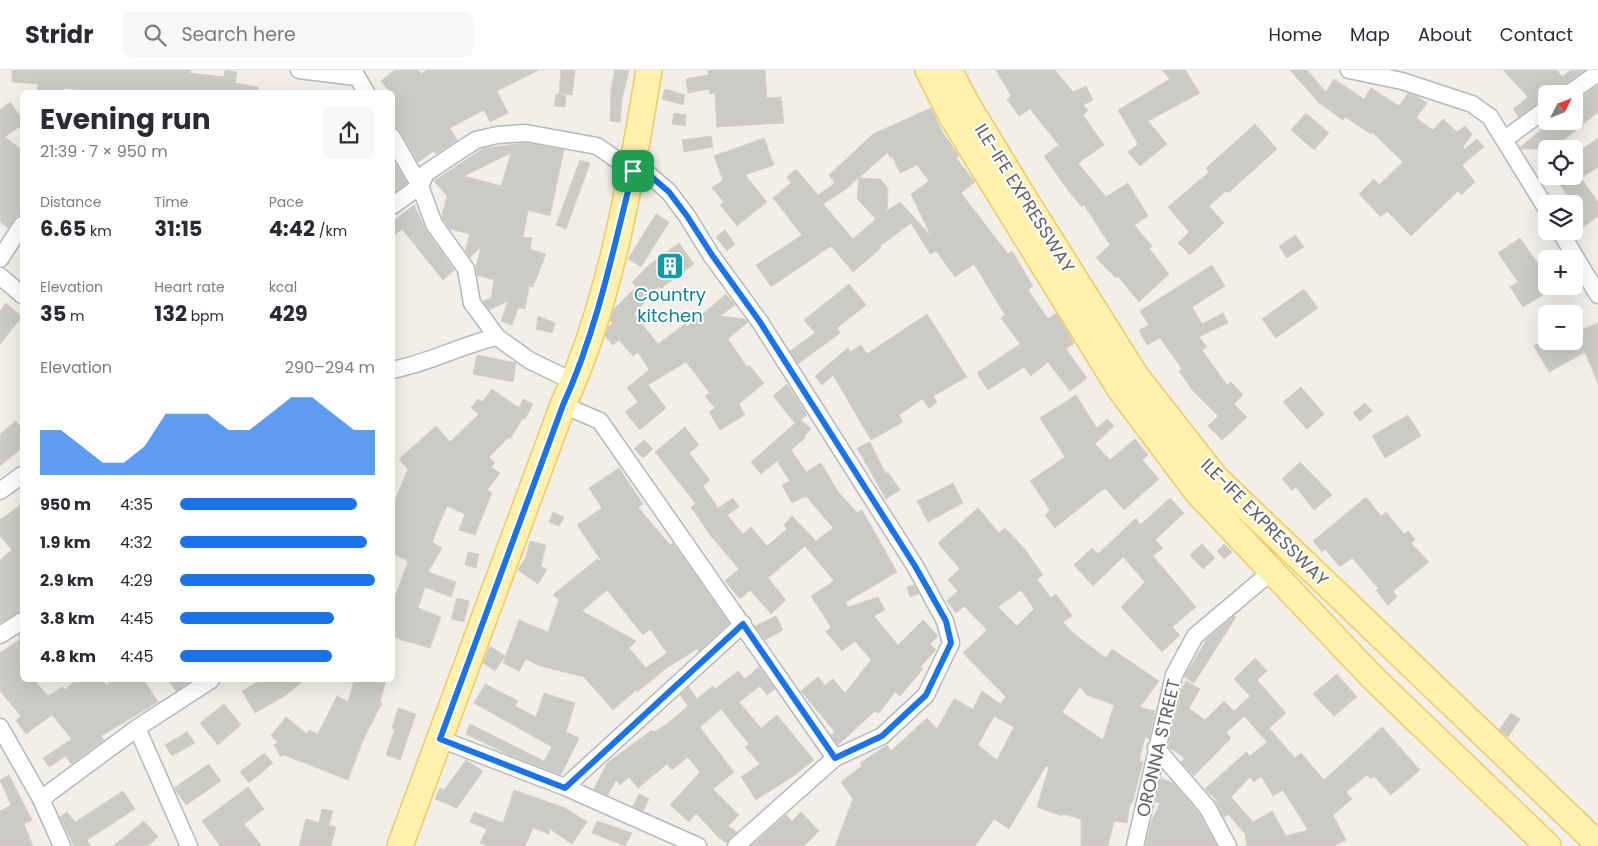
<!DOCTYPE html>
<html lang="en">
<head>
<meta charset="utf-8">
<style>
	:root { --surface:#fff; --page:#f7f7f7; --text:#2b2b33; --muted:#7c7c81; --line:#e1e1e2; --accent:#1a73e8 }
	body { margin:0; font-family:Poppins,sans-serif; background:var(--page); color:var(--text); height:100vh; display:flex; flex-direction:column; font-size:19px; white-space:nowrap }
	* { box-sizing:border-box; margin:0 }
	p { font-size:16px; color:var(--muted) }
	.icon { flex:none; width:28px; height:28px; fill:none; stroke:currentColor; stroke-width:2; stroke-linecap:round; stroke-linejoin:round }
	.map { position:relative; flex:1; overflow:hidden }
	.drawer { position:absolute; left:20px; top:20px; width:375px; height:592px; display:flex; flex-direction:column; background:var(--surface); border-radius:8px; box-shadow:0 5px 20px #0002 }
	.drawer>* { flex:none }
	.needle { width:32px; rotate:48deg }
	.fabs { position:absolute; left:1538px; top:15px; display:grid; gap:10px }
	.fabs a { display:grid; place-items:center; width:45px; height:45px; border-radius:8px; background:var(--surface); box-shadow:0 5px 20px #0002; font-size:25px }
	.pin { position:absolute; display:grid; place-items:center; width:42px; height:42px; color:#fff; margin:-21px; border-radius:10px; box-shadow:0 2px 8px #0006 }
	.round { display:grid; place-items:center; flex:none; width:52px; height:52px; border-radius:8px; background:var(--page) }
	.overview { display:flex; align-items:center; justify-content:space-between; height:85px; padding:0 20px }
	h1 { font-size:28px; font-weight:700; line-height:38px }
	.stats { display:grid; grid-template-columns:repeat(3,1fr); gap:8px; height:85px; padding:5px 20px }
	.stats div { display:grid; align-content:center }
	.stats b { font-size:21px; font-weight:700 }
	.stats small { font-size:14px; font-weight:400 }
	.stats p { font-size:14px }
	.chart { height:140px; padding:10px 20px }
	.chart p { display:flex; justify-content:space-between }
	.chart svg { width:100%; height:90px; margin-top:5px; fill:var(--accent); opacity:.7 }
	ul { padding:0 20px; list-style:none; font-size:16px }
	li { display:grid; grid-template-columns:80px 60px 1fr; align-items:center; height:38px }
	li i { height:12px; border-radius:6px; background:var(--accent) }
	header { display:flex; align-items:center; gap:30px; box-sizing:border-box; height:70px; padding:0 25px; background:var(--surface); border-bottom:1px solid var(--line) }
	header strong { font-size:24px }
	nav { display:flex; gap:28px; margin-inline-start:auto; font-size:18px }
	.search { width:350px; height:45px; background:var(--page); display:flex; align-items:center; gap:12px; box-sizing:border-box; padding:0 18px; border-radius:8px; color:var(--muted); font-size:19px }
	.map>svg:first-child { display:block }
	.building { fill:#cccac5; stroke:#d6d1c6; fill-rule:evenodd }
	.lines { fill:none; stroke-linecap:round; stroke-linejoin:round }
	.street-casing { stroke:#b5b8bc; stroke-width:19 }
	.primary-casing { stroke:#f2c960; stroke-width:28 }
	.street { stroke:#fff; stroke-width:16 }
	.primary { stroke:#fff2af; stroke-width:25 }
	.route-casing { stroke:#fff; stroke-width:10 }
	.route { stroke:#1a73e8; stroke-width:6 }
	.labels { text-anchor:middle; dominant-baseline:central; stroke-width:4; stroke-linejoin:round; paint-order:stroke }
	.street-label { font-size:18px; fill:#5f6368; stroke:#fff }
	.culture-label { font-size:18px; fill:#0d838f; stroke:#fff }
</style>
</head>
<body>
<header>
<strong>Stridr</strong>
<div class="search"><svg class="icon" aria-label="search" viewBox="0 0 24 24"><circle cx="10" cy="10" r="6"/><path d="M15 15l6 6"/></svg>Search here</div>
<nav><a>Home</a><a>Map</a><a>About</a><a>Contact</a></nav>
</header>
<div class="map">
<svg width="1598" height="776" viewBox="0 0 1598 776">
	<rect width="100%" height="100%" fill="#f1efe8"/>
	<!-- building -->
	<path class="building" d="M12 0H191L190 3 224 7 225 0 237 2 235 13 258 17V22H97L64 18 63 22H37L38 14 12 12Z
		M395 0H418L421 4 427 0H539L497 21 508 43 490 52 484 40 450 58 457 70 436 84 434 81 418 92 401 62 392 57V22H390L381 11Z
		M561 0H575L572 25 559 23Z
		M615 0H629L622 29 620 52 610 51 611 18Z
		M708 0H765L767 28 781 27 784 53 717 57 715 23 710 24 709 19 688 23 686 9 708 5Z
		M996 0H1055L1073 22 1086 16 1093 30 1083 35 1088 40 1083 45 1104 75 1078 93 1106 127 1128 113 1148 146 1134 155 1152 176 1149 178 1169 204 1139 232 1118 206 1116 208 1096 188 1110 175 1084 135 1082 137 1067 119 1044 86 1059 75 1030 39 1019 46 1007 29 1011 26Z
		M1162 0H1185L1200 23 1148 51 1167 74 1140 96 1128 82 1138 74 1118 40 1170 9Z
		M1290 0H1307L1326 22 1334 9 1364 29 1371 18 1399 36 1408 23 1418 27 1427 33 1416 48 1433 60 1443 49 1457 62 1465 56 1472 64 1463 77 1465 79 1477 69 1484 77 1462 95 1475 112 1461 125 1458 121 1411 166 1387 141 1381 147 1359 124 1374 109 1379 115 1403 92 1372 62 1371 64 1345 47 1343 50 1319 33Z
		M1503 0H1557L1562 7 1571 0H1585L1562 16 1558 24H1546V29L1540 31 1519 47 1513 39 1528 27Z
		M1598 15V42L1553 79H1521L1520 77 1552 51H1574V32Z
		M665 19 685 25 683 35 662 29Z
		M556 24 566 25 565 37 554 36Z
		M10 32 22 49V55L5 67 22 80V145L17 146 8 158 0 152V40Z
		M931 38 943 63 959 86 956 88 975 112 961 123 1008 184 1012 181 1033 216 1028 220 1048 249 1056 243 1074 273 1066 279 1087 308 1070 321 1048 292 1031 306 1024 297 988 320 977 303 1020 274 1001 248 1005 245 974 194 955 207 936 181 930 184 911 153 880 176 881 178 853 202 831 176 771 217 756 195 802 165 773 128 791 113 787 107 796 99 818 125 835 113 829 105 873 64ZM888 82 890 88 892 86 900 103 917 95 929 111 911 124 931 166 900 132 887 141 888 118 880 109 859 108 857 129 876 149 853 169 823 134 846 119Z
		M674 43 686 45 685 56 672 54Z
		M1306 43 1329 63 1314 80 1291 60Z
		M1255 54 1277 79 1228 123 1226 121 1209 136 1224 153 1190 185 1178 173 1189 162 1168 137 1209 102 1206 98Z
		M711 66 713 77 684 82 682 70Z
		M764 68 774 95 745 105 767 132 737 156 720 135 724 132 712 118 723 110 714 86Z
		M1598 68V97L1581 108 1598 132V146L1582 158 1574 146V134L1554 106H1574V85Z
		M525 73 564 80 550 146 528 140 523 167 532 168 530 179 546 184 533 217 529 216 525 239 518 238 512 255 501 251 508 231 489 240 483 231 491 228 494 210 477 205 476 197 481 177 470 187 465 181 470 164 450 159 443 149 442 145 447 126 434 111 484 78ZM511 83 501 116 464 106Z
		M392 88 407 113 394 123 392 121Z
		M580 90 590 93 566 159 556 155Z
		M414 135 426 160 454 200 443 210 402 159 392 167V152Z
		M656 144 669 152 641 197 628 189Z
		M725 160 735 174 727 181 716 167Z
		M1295 165 1304 177 1287 188 1279 176Z
		M1520 168 1541 198 1546 194V223L1523 237 1510 217 1518 212 1498 183Z
		M679 173 694 194 660 219 659 216 634 244 658 274 685 254 687 257 726 224 735 235 720 246 745 249 748 252 728 269 747 297 749 295 764 313 739 334 745 345 720 360 709 342 715 338 705 326 710 323 686 292 648 315 666 338 640 360 625 342 638 332 627 318 649 300 638 282 633 286 619 270 613 275 605 266 608 257 613 253 610 250 614 239 636 217 632 212 649 195Z
		M1212 195 1225 216 1192 237 1202 254 1223 243 1228 253 1199 267 1207 277 1202 280 1227 315 1231 312 1243 325 1234 334 1247 347 1222 370 1208 356 1218 346 1193 321 1179 301 1182 299 1160 268 1147 275 1139 260 1149 255 1140 241Z
		M849 214 866 235 837 258 840 263 798 294 790 281 815 263 804 250Z
		M1304 219 1318 238 1276 268 1262 249Z
		M6 233 22 247 0 274V241Z
		M927 244 967 307 933 326 937 332 929 338 922 329 899 345 903 352 871 370 833 305 822 315 815 306 848 278 850 282 861 275 867 284Z
		M538 246 555 253 552 263 536 259Z
		M1598 253V314L1585 282 1549 302 1534 276 1542 271H1580L1576 262Z
		M477 285 516 293 513 312 473 304Z
		M787 314 807 345 801 350 811 359 804 366 805 368 791 380 806 402 821 393 837 420 857 443 862 440 897 502 846 532 848 537 878 527 885 540 874 546 898 575 923 550 938 566 930 574 936 580 920 597 923 599 900 626 895 622 879 643 875 641 838 675 831 665 835 662 801 621 818 607 825 615 833 609 845 623 871 590 855 571 842 581 826 562 831 557 811 526 834 511 805 476 768 508 786 530 771 544 750 520 740 529 725 511 739 499 710 465 691 437 696 434 655 382 685 357 699 375 689 383 710 410 703 416 718 438 733 428 739 437 727 445 743 464 751 457 767 476 787 459 784 455 792 446 816 471 833 458 806 426 792 433 782 415 790 411 777 391 761 404 751 392 795 353 773 326Z
		M1301 317 1324 344 1307 359 1283 332Z
		M492 319 519 338 523 329 533 334 525 349 523 348 510 369 508 368 489 387 495 393 491 397 500 403 487 420 492 423 475 465 459 460 465 444 447 436 432 472 442 478 428 502 456 512 451 527 425 517 418 538 441 547 430 578 405 571 392 566V535L408 491 392 483V438L408 399 399 389 436 356 450 372 479 344 471 338 478 329 482 332Z
		M1076 325 1097 358 1107 349 1114 356 1095 374 1110 390 1135 369 1148 385 1142 390 1159 409 1124 440 1106 419 1102 420 1055 458 1045 445 1050 440 1030 411 1065 387 1040 348Z
		M1365 333 1372 341 1360 351 1353 343Z
		M1408 345 1421 366 1385 388 1372 366Z
		M16 351 22 360V378L0 396V364Z
		M644 370 653 379 643 388 634 379Z
		M870 372 886 404 888 402 900 420 886 429 857 378Z
		M1300 392 1332 425 1314 440 1296 417 1292 420 1282 409Z
		M619 398 643 434 638 437 670 475 673 473 729 553 699 581 697 579 668 597 637 622 636 620 613 640 584 607 540 596 526 589 519 601 503 593 519 550 548 562 559 530 553 525 597 489 602 492 577 455 602 438 589 418ZM607 520 643 565 650 559 667 583 646 598 629 578 636 571 582 541Z
		M953 413 963 433 928 452 917 431Z
		M1366 427 1381 446 1386 442 1404 464 1408 461 1415 469 1411 473 1429 492 1393 521 1397 527 1388 535 1376 520 1378 518 1352 488 1340 497 1325 479 1322 482 1313 471Z
		M1170 428 1184 443 1155 470 1163 478 1153 486 1196 537 1172 557 1180 565 1162 582 1121 537 1145 512 1123 487 1093 516 1074 495 1092 478 1098 484 1136 448 1140 455Z
		M22 434V541L0 553V490L12 480 0 466V450Z
		M978 438 999 463 1005 458 1024 478 1043 505 1037 509 1051 528 1056 524 1072 546 1063 552 1074 564 1106 588 1112 579 1159 611 1140 637 1155 641 1149 669 1145 667 1139 691 1143 692 1132 734 1130 733 1127 753 1114 751 1108 776H1081V749L1063 744 1062 746 1037 737 1049 697 1046 696 1009 759 994 749 975 776H835L853 729 841 712 862 696 860 693 887 675 891 681 927 648 937 659 954 629 973 639 982 621 1000 634 1006 627 963 583 987 560 964 536 956 543 947 531 958 521 948 510 960 499 938 473ZM1021 520 1034 539 1017 556 998 537ZM1080 617 1087 625 1114 635 1103 670 1062 642ZM994 646 1014 657 997 690 978 675Z
		M553 442 564 447 559 456 549 452Z
		M530 471 546 475 541 496 547 500 538 514 518 500 526 487Z
		M1202 474 1215 488 1203 499 1190 485Z
		M1224 474 1232 482 1224 489 1217 481Z
		M468 482 479 484 476 498 465 495Z
		M914 515 919 524 910 527 907 517Z
		M457 528 469 531 464 552 451 549Z
		M776 546 783 560 765 570 755 556Z
		M1234 546 1236 547 1194 613 1184 607 1207 569Z
		M22 563V610H34L48 626 63 617 65 620 76 610H102L106 615 114 610H144L158 632 101 666 104 670 71 694 66 686 49 697 43 688 72 669 52 645 26 664 16 650 21 646 0 621V583L21 569 18 566Z
		M490 576 505 586 495 601 483 593Z
		M1255 588 1267 601 1257 610 1286 643 1269 658 1295 688 1301 683 1324 710 1382 657 1420 700 1391 725 1374 706 1371 709 1367 705 1346 722 1352 729 1333 745 1346 770 1334 776H1247L1245 764 1228 744 1224 748 1215 730 1219 732 1205 719 1246 682 1250 686 1267 672 1244 646 1226 663 1231 668 1194 706 1181 692 1185 688 1168 677 1181 620 1186 611 1200 619 1189 638 1205 650 1224 631 1234 641 1250 626 1234 609ZM1261 706 1273 726 1283 720 1308 760 1286 766 1272 741 1253 752 1231 727 1250 707 1254 712Z
		M759 597 775 619 767 625 760 616 739 632 761 658 777 645 814 690 796 704 756 730 741 707 760 694 745 677 749 674 721 639 701 656V659L734 702 713 719 739 745 728 756 737 762 727 773 718 767 696 743 689 752 670 735 700 702 688 687 672 700 667 694 638 718 629 707 620 715 616 710 608 725 594 719 607 693 652 660 654 662 667 654 688 636 680 625 689 617 697 629 713 616 715 619 738 601 745 609Z
		M1337 604 1357 627 1334 646 1313 624Z
		M168 610H193L176 621Z
		M261 610H304L286 625 255 643 242 621Z
		M354 610H386L380 632 382 633 363 670 348 710 284 685 281 687 274 675 278 672 271 666 286 647 307 664 309 660 318 664 337 626 348 632Z
		M485 614 518 631 515 636 536 647 544 623 575 633 566 662 579 668 561 705 507 684 466 664 470 654 544 691 552 677 474 633Z
		M224 634 241 655 218 675 200 653Z
		M398 638 416 644 400 690 386 685 395 659 392 658Z
		M1511 643 1520 649 1508 667 1499 660Z
		M187 662 195 673 172 686 165 675Z
		M264 683 273 693 249 713 240 702Z
		M466 690 483 701 457 738 435 729 440 718 444 720Z
		M209 694 221 711 186 735 174 718Z
		M9 705 32 750 24 754 33 776H0V741L11 735 0 710Z
		M1161 708 1173 713 1199 743 1217 776H1145L1151 752 1160 733 1155 732Z
		M248 717 264 739 244 754 262 776H220L202 751Z
		M514 720 565 738 587 752 572 774 550 759 549 764 533 758 525 776H487L480 773 487 759 470 752 474 742 503 753Z
		M123 721 135 739 87 770 91 776H74L60 747 67 742 75 752Z
		M639 724 649 729 643 741 633 736Z
		M322 739 333 741 329 755 336 757 331 776H299L306 749 319 753Z
		M801 742 819 761 804 776H751L786 745 792 751Z
		M144 751 158 767 148 776H113Z
		M597 751 632 763 625 776 592 763Z"/>
	<g class="lines">
		<!-- street casing -->
		<g class="street-casing">
			<path id="street" d="M299 0 356 7
				M353 0 366 22
				M1349 0 1402 11 1472 34 1490 47 1546 138
				M1568 24 1598 3
				M392 67 420 116 434 154 466 199 472 233 497 267 529 290 574 312
				M1505 69 1546 39
				M392 136 420 116 426 103 459 81 476 70 497 65 526 63 597 76 633 101 639 96 669 122 687 146 711 185 760 252 915 496 945 551 951 573 926 625 882 666 835 688 736 776
				M1560 161 1598 225
				M0 189 22 155
				M0 206 22 225
				M392 300C429 293 461 275 497 267
				M563 335 600 351 835 688
				M0 421 22 405
				M0 565 22 551
				M0 657 41 729 62 776
				M137 658 189 776
				M440 669 565 717 698 776
				M1156 678 1207 737 1228 776
				M565 717 743 554
				M41 729 137 658 211 610
				M1135 776 1174 605 1195 566 1272 501"/>
		</g>
		<!-- primary casing -->
		<g class="primary-casing">
			<path id="primary" d="M928 0 952 47 1119 318 1197 422 1373 608 1548 776
				M949 0 967 34 1021 123 1136 306 1215 407 1598 774
				M400 776 563 335C610 234 631 110 649 0"/>
		</g>
		<!-- street -->
		<use href="#street" class="street"/>
		<!-- primary -->
		<use href="#primary" class="primary"/>
	</g>
	<g class="lines">
		<!-- route casing -->
		<g class="route-casing">
			<path id="route" d="M639 96 669 122 687 146 712 185 760 252 915 496 946 551 951 573 926 625 882 666 835 688 743 554 565 718 440 669 563 335C597 261 613 180 633 101Z"/>
		</g>
		<!-- route -->
		<use href="#route" class="route"/>
	</g>
	<!-- icons -->
	<defs>
		<g id="building-square" transform="scale(1.4375)"><rect x="-9" y="-9" width="18" height="18" rx="4" fill="#0f9aa8" stroke="#fff"/><path d="M-4-6H4V6H1V3H-1V6H-4ZM-2.5-4.3h1.7v1.8h-1.7ZM.8-4.3h1.7v1.8H.8ZM-2.5-1h1.7V.8h-1.7ZM.8-1h1.7V.8H.8Z" fill="#fff"/></g>
	</defs>
	<g fill-rule="evenodd">
		<use href="#building-square" x="670" y="196"/>
	</g>
	<g class="labels">
		<!-- street labels -->
		<g class="street-label">
			<text transform="translate(1025 128) rotate(58)">ILE-IFE EXPRESSWAY</text>
			<text transform="translate(1265 452) rotate(45)">ILE-IFE EXPRESSWAY</text>
			<text transform="translate(1158 678) rotate(-77)">ORONNA STREET</text>
		</g>
		<!-- culture labels -->
		<g class="culture-label">
			<text x="670" y="224">Country<tspan x="670" dy="21">kitchen</tspan></text>
		</g>
	</g>
</svg>
<div class="fabs">
<a><svg class="needle" viewBox="-14 -14 28 28"><path d="M0-13l5 13h-10z" fill="#e53935"/><path d="M0 13l5-13h-10z" fill="#7c7c81"/></svg></a>
<a><svg class="icon" aria-label="locate" viewBox="0 0 24 24"><circle cx="12" cy="12" r="6"/><path d="M12 2v4M12 18v4M2 12h4M18 12h4"/></svg></a>
<a><svg class="icon" aria-label="layers" viewBox="0 0 24 24"><path d="M12 4l9 5-9 5-9-5zM3 14l9 5 9-5"/></svg></a>
<a>+</a>
<a>−</a>
</div>
<div class="pin" style="left:633px;top:101px;background:#1e9e55"><svg class="icon" aria-label="arrive" viewBox="0 0 24 24"><path d="M6 21V4h12l-3 4 3 4H6"/></svg></div>
<section class="drawer">
<div class="overview"><div><h1>Evening run</h1><p>21:39 · 7 × 950 m</p></div><a class="round"><svg class="icon" aria-label="share" viewBox="0 0 24 24"><path d="M12 15V3M7 8l5-5 5 5M5 13v7h14v-7"/></svg></a></div>
<div class="stats">
<div><p>Distance</p><b>6.65<small> km</small></b></div>
<div><p>Time</p><b>31:15</b></div>
<div><p>Pace</p><b>4:42<small> /km</small></b></div>
</div>
<div class="stats">
<div><p>Elevation</p><b>35<small> m</small></b></div>
<div><p>Heart rate</p><b>132<small> bpm</small></b></div>
<div><p>kcal</p><b>429</b></div>
</div>
<div class="chart"><p><span>Elevation</span>290–294 m</p>
<svg viewBox="0 0 160 44" preserveAspectRatio="none"><path d="M0 44V22L10 22L20 30L30 38L40 38L50 30L60 14L70 14L80 14L90 22L100 22L110 14L120 6L130 6L140 14L150 22L160 22V44z"/></svg>
</div>
<ul>
<li><b>950 m</b>4:35<i style="width:91%"></i></li>
<li><b>1.9 km</b>4:32<i style="width:96%"></i></li>
<li><b>2.9 km</b>4:29<i style="width:100%"></i></li>
<li><b>3.8 km</b>4:45<i style="width:79%"></i></li>
<li><b>4.8 km</b>4:45<i style="width:78%"></i></li>
</ul>
</section>
</div>
</body>
</html>
